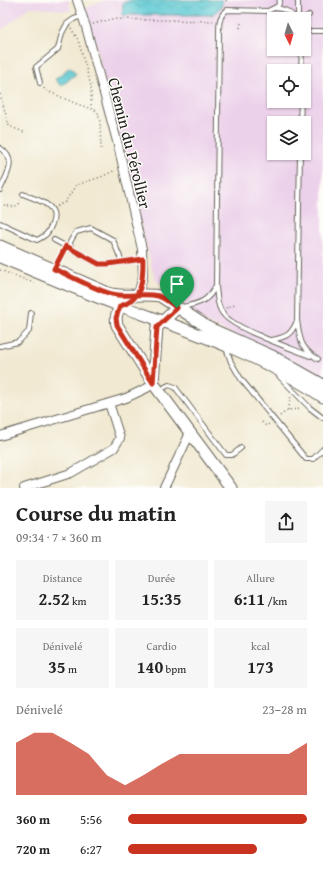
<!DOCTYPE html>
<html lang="fr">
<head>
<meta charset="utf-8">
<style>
	:root { --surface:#fff; --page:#f6f6f6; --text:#222; --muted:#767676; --accent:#c8321e }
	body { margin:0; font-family:"Gentium Book Plus",serif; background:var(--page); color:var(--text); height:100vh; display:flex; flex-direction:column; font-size:15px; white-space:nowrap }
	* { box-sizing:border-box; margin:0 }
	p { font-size:13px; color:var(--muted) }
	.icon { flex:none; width:22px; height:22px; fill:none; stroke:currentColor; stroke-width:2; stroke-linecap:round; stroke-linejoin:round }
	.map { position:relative; height:488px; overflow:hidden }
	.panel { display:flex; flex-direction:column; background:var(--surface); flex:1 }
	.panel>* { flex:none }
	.needle { width:26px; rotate:175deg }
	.fabs { position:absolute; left:267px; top:12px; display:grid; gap:8px }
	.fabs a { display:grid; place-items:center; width:44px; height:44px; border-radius:0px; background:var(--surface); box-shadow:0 1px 3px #0004; font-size:20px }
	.pin { position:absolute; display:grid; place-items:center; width:34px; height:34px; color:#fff; margin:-41px -17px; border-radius:50% 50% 50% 0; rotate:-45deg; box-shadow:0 0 4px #0007 }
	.pin .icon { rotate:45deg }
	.round { display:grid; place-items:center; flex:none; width:42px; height:42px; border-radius:0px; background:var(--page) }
	.overview { display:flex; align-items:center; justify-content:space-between; height:68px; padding:0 16px }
	h1 { font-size:22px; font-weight:800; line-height:30px }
	.figures { display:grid; grid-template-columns:repeat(3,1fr); gap:6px; height:68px; padding:4px 16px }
	.figures div { display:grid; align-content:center; border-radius:0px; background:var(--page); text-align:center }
	.figures b { font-size:17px; font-weight:800 }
	.figures small { font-size:11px; font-weight:400 }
	.figures p { font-size:11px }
	.chart { height:112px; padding:8px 16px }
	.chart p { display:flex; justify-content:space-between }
	.chart svg { width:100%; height:72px; margin-top:4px; fill:var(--accent); opacity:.7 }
	ul { padding:0 16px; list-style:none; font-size:13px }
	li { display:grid; grid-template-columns:64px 48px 1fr; align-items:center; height:30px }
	li i { height:10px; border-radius:5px; background:var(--accent) }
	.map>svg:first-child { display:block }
	.built { fill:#ecd1ea; fill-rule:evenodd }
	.water { fill:url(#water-waves); stroke:#3c7278 }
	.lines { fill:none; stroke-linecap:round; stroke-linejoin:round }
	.lane-casing { stroke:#67645b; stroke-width:6 }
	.street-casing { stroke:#67645b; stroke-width:10 }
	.secondary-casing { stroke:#67645b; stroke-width:13 }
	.path { stroke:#67645b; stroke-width:1.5; stroke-dasharray:1 3; stroke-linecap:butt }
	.lane { stroke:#fff; stroke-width:4 }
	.street { stroke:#fff; stroke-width:8 }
	.secondary { stroke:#fff; stroke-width:11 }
	.route-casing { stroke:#fff; stroke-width:8 }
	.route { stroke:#c8321e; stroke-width:5 }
	.labels { text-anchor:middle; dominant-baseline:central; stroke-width:3; stroke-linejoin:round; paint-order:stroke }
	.street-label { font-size:16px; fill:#1c1c1c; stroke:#fdfcf7 }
</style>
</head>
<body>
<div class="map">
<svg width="323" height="488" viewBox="0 0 323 488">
	<defs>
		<pattern id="water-waves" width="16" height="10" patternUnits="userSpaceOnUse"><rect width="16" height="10" fill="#5cc9d3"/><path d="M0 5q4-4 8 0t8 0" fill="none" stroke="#4facb5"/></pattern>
	</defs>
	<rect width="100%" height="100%" fill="#fdfcf7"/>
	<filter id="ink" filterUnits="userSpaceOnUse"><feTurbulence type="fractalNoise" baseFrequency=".025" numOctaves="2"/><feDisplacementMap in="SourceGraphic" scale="8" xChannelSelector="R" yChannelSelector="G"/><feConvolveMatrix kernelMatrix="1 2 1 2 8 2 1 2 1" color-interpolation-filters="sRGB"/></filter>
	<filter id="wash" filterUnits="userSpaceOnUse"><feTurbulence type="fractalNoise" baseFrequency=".012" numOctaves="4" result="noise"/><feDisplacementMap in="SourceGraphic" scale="16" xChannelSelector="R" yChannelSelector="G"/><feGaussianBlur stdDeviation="0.9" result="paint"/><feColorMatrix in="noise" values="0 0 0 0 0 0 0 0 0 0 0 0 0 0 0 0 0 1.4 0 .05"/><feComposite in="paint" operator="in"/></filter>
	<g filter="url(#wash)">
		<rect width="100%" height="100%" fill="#f1e9d1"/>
		<!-- built -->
		<path class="built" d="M0 0H68L71 11 30 7 0 31Z
			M106 0H323V377L203 321 155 279 86 8ZM274 19H304V49H274ZM274 71H304V101H274ZM274 123H304V153H274Z"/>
		<!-- water -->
		<path class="water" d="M131 0H223L221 7 212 15H122L123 3Z
			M70 67 76 74 61 86 55 79Z"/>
	</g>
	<g filter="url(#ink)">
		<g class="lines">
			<!-- lane casing -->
			<g class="lane-casing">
				<path id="lane" d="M275 8C284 9 290 11 295 19
					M298 19V0
					M304 19 309 15
					M312 31H323
					M301 71 302 49
					M40 83 36 67 58 49 62 33 67 24 74 19 82 16
					M300 123 301 101
					M0 148C18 160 7 174 0 190
					M300 153 297 320C300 340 300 348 318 359
					M0 223 37 240C47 235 48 233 52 224 60 204 37 200 23 194
					M54 240 99 264H108L143 259
					M71 249 70 242 76 232 91 228 113 240 122 262
					M216 286C217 296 217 307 224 315 235 329 291 348 310 356
					M182 307C199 304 209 301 216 285L219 33C219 23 219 16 227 10L268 11 278 6 280 0
					M271 340C287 337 291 335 297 321
					M0 346 18 342 29 331 31 313
					M226 348 231 362 241 379 306 459H313L323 449
					M279 376 310 408 323 418
					M165 387 169 385 175 387 226 455H232L241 448"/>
			</g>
			<!-- street casing -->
			<g class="street-casing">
				<path id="street" d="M77 0 86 27 118 145 142 249 143 276 138 295
					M0 436 126 398 147 388 153 383
					M24 488 71 473 114 448 120 438 109 403
					M164 488 190 433"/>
			</g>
			<!-- secondary casing -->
			<g class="secondary-casing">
				<path id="secondary" d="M0 246 108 293C125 298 143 293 160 296L209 328 272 356 323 385
					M0 257C39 273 78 290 118 305 189 331 261 354 323 397
					M127 304 120 306C117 313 115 317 117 325L156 387 231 488
					M153 383 157 327 177 308"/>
			</g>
			<!-- path -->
			<path class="path" d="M226 0 228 2
				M93 24 113 19 213 21
				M71 28 78 40 91 86V108
				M240 28 241 23
				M44 88 45 90 77 104 95 110 98 113 100 122 101 149
				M0 94 9 126 26 133
				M4 205 14 207 19 204 20 200
				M57 206 65 202 76 185 101 177 116 170
				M59 260 63 251
				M0 270 37 284
				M226 308 237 303
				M288 410 291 396
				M280 416 288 410 302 409
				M262 422 266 426 269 424"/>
			<!-- lane -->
			<use href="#lane" class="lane"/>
			<!-- street -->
			<use href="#street" class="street"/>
			<!-- secondary -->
			<use href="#secondary" class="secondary"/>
		</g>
	</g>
	<g class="lines" filter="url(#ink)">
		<!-- route casing -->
		<g class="route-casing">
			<path id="route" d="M177 308C171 303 165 298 158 296 143 292 127 298 112 294 94 289 71 276 54 269L66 246 99 264H108L143 259C143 279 143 300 120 306L116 318 117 325 153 383 157 327 177 308"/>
		</g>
		<!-- route -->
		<use href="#route" class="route"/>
	</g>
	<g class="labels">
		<!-- street labels -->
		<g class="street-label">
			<text transform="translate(130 143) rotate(76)">Chemin du Pérollier</text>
		</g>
	</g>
</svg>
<div class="fabs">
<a><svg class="needle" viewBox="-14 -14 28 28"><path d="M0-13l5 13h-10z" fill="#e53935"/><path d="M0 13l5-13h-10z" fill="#767676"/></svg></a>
<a><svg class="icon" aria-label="locate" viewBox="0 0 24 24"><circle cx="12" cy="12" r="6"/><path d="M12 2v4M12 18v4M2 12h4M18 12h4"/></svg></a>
<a><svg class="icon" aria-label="layers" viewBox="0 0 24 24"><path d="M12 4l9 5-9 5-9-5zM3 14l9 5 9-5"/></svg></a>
</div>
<div class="pin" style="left:177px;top:308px;background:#1e9e55"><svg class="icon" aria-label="arrive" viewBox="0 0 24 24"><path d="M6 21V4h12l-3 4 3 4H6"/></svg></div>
</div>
<section class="panel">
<div class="overview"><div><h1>Course du matin</h1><p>09:34 · 7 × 360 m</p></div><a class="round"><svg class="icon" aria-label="share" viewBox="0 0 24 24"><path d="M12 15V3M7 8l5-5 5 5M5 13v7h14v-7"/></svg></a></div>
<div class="figures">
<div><p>Distance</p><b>2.52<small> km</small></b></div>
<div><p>Durée</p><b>15:35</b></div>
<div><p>Allure</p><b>6:11<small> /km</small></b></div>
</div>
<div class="figures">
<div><p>Dénivelé</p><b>35<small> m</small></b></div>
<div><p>Cardio</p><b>140<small> bpm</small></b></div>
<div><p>kcal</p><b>173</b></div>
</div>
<div class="chart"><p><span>Dénivelé</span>23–28 m</p>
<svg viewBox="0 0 160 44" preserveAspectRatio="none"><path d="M0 44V12L10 6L20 6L30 12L40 19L50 32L60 38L70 32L80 25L90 19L100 19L110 19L120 19L130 19L140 19L150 19L160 12V44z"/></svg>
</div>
<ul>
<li><b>360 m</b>5:56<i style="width:100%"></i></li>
<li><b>720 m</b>6:27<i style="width:72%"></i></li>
</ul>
</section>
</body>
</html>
